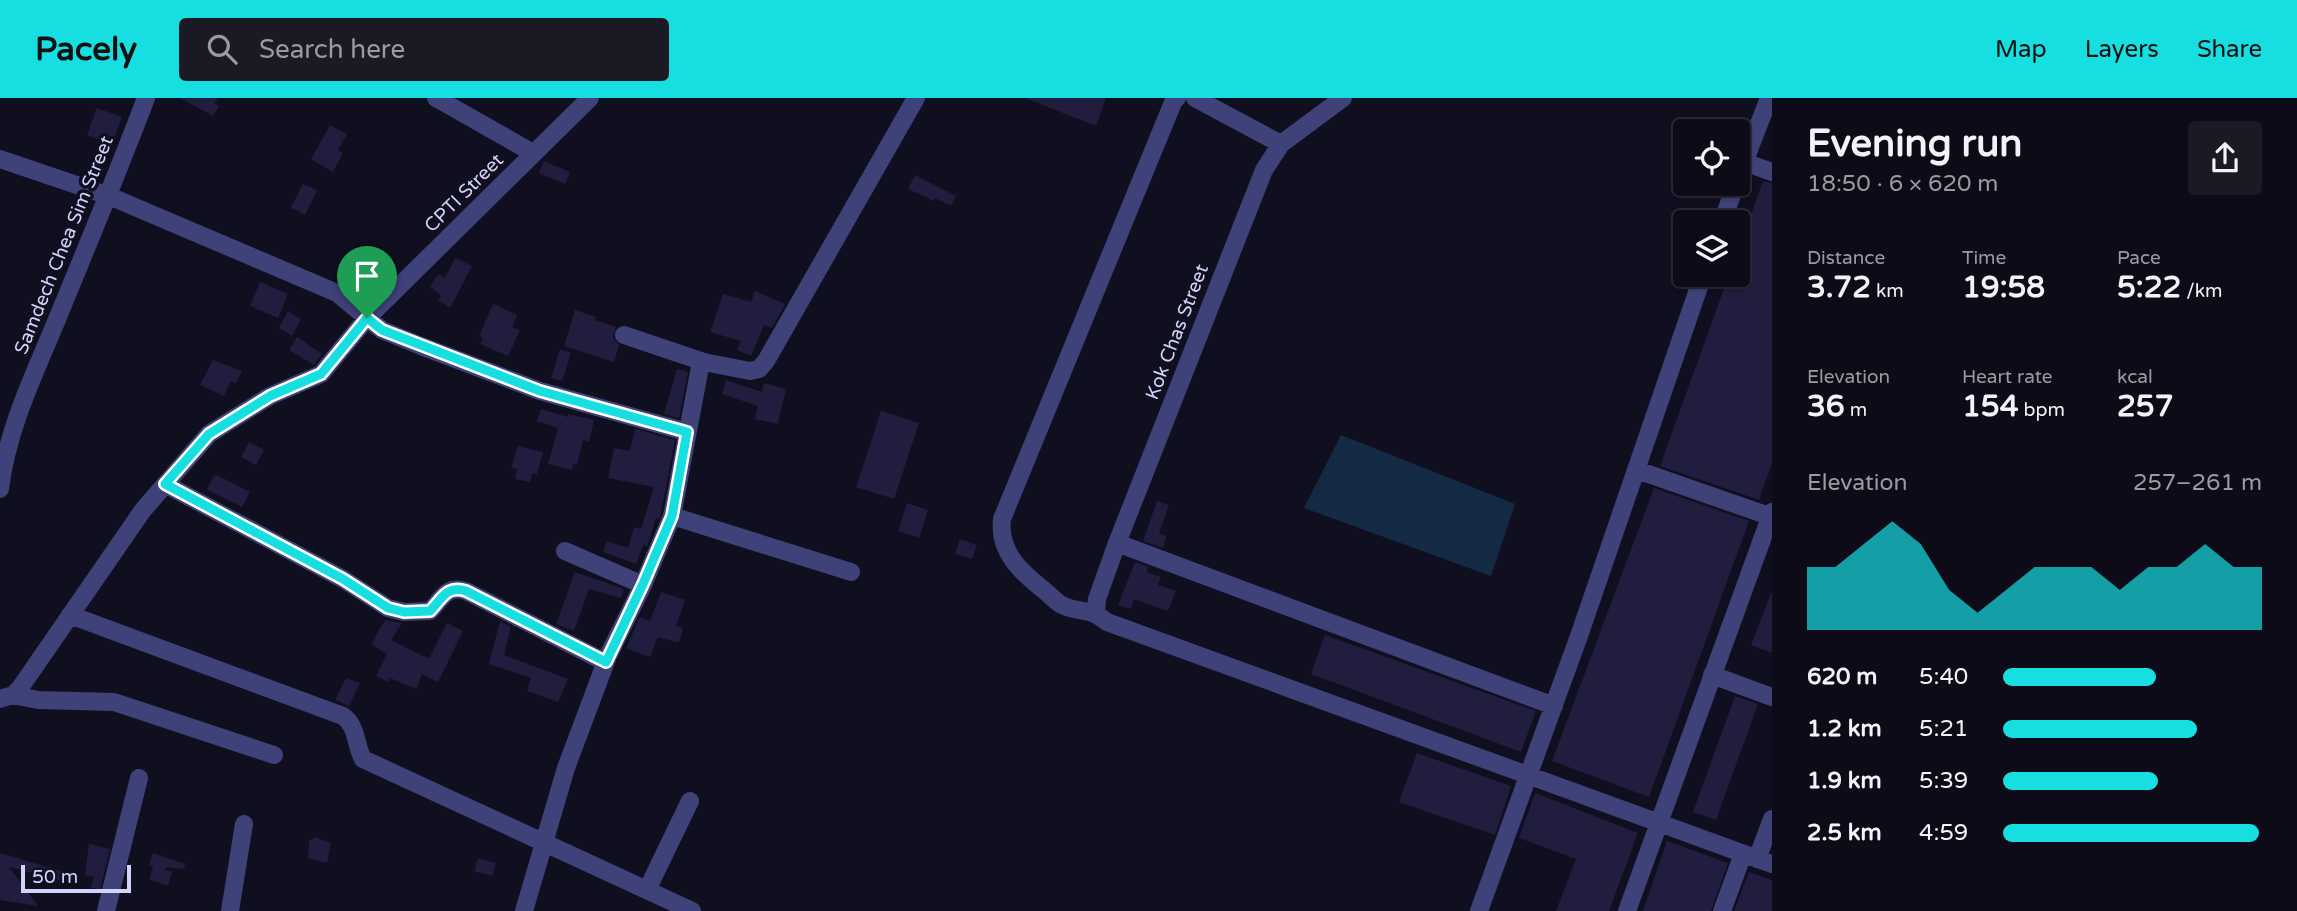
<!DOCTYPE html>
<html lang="en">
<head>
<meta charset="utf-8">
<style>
	:root { --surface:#0c0b17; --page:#1a1924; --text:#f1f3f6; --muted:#9a9ba1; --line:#2c2b36; --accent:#17dee1 }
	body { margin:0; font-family:"Varela Round",sans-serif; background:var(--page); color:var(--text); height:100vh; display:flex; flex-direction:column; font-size:26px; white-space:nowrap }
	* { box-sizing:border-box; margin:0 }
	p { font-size:23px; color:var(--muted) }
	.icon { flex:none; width:38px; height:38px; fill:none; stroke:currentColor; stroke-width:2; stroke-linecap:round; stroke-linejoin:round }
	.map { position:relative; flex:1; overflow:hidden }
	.drawer { display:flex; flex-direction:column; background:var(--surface); width:525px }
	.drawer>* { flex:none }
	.fabs { position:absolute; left:1673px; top:21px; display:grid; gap:14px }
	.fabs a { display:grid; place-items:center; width:77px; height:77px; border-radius:7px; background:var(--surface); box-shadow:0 2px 5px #0004,0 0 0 2px var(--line); font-size:35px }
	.scale { position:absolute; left:21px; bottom:18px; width:110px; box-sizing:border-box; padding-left:7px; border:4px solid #d3d2fa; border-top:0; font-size:19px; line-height:24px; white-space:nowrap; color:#d3d2fa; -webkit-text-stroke:5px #100f1f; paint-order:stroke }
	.pin { position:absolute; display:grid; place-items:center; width:60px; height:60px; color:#fff; margin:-72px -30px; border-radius:50% 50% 50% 0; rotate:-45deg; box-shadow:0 0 7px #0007 }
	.pin .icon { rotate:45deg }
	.round { display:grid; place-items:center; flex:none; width:74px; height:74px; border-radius:7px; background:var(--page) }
	.head { display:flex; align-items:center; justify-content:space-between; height:119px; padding:0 35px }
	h1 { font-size:38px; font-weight:700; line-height:52px }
	.metrics { display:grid; grid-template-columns:repeat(3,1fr); gap:10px; height:119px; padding:7px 35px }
	.metrics div { display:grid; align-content:center }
	.metrics b { font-size:30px; font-weight:700 }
	.metrics small { font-size:19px; font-weight:400 }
	.metrics p { font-size:19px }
	.chart { height:196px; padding:14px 35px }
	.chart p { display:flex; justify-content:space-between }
	.chart svg { width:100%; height:126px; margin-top:7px; fill:var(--accent); opacity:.7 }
	ul { padding:0 35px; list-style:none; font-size:23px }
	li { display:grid; grid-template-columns:112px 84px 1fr; align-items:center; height:52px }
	li i { height:18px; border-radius:9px; background:var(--accent) }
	header { display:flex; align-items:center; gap:42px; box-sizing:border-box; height:98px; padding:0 35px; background:var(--accent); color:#111 }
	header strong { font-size:33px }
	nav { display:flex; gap:38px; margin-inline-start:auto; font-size:24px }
	.search { width:490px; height:63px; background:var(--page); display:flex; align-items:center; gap:18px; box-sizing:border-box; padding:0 24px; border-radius:7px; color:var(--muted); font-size:26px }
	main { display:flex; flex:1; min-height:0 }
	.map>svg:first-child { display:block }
	.water { fill:#142a44 }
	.building { fill:#211d3e }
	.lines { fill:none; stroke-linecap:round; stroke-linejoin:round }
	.minor { stroke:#3f4179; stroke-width:18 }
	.route-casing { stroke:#fff; stroke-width:14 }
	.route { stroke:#17dee1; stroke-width:9 }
	.labels { text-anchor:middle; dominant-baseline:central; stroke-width:7; stroke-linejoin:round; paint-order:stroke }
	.street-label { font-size:19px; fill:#d3d2fa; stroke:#100f1f }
</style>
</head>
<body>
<header>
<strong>Pacely</strong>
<div class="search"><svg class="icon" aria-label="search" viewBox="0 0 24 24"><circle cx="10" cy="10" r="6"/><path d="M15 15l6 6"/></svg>Search here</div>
<nav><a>Map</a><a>Layers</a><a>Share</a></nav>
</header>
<main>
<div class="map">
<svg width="1772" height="813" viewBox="0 0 1772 813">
	<rect width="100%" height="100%" fill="#100f1f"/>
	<!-- water -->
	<path class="water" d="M1341 337 1515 406 1491 478 1304 410Z"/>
	<!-- building -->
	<path class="building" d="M180 0H218L214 6 219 8 213 18Z
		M1025 0H1106L1096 28Z
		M97 10 122 19 112 46 87 37Z
		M330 27 347 36 338 52 343 55 333 74 311 61Z
		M544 63 570 74 565 86 539 75Z
		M915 77 956 98 951 108 935 100 934 103 908 91Z
		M1763 83 1772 85V365L1759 402 1660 368 1729 177H1738V154Z
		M303 86 317 92 305 117 291 110Z
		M455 160 472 168 450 210 438 202 441 197 430 189 438 176 445 180Z
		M260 184 288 196 278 220 250 208Z
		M755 193 785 206 772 230 764 227 751 258 737 252 741 243 710 234 723 196 751 204Z
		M493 206 517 217 512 229 520 232 508 258 480 246 483 240 479 238Z
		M575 212 596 219 595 222 616 229 613 239 619 247 614 264 564 248Z
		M288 213 301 221 292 238 279 230Z
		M297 239 322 256 314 267 289 252Z
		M560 251 571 255 562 283 551 280Z
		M213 262 242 273 236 285 231 283 224 298 200 287Z
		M677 271 688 274 679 320 664 316Z
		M726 282 762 294 764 285 786 291 778 326 755 321 758 308 722 296Z
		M541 311 568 319V316L594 322 589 344 583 342 577 367 573 366 572 372 548 366 558 330 537 323Z
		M881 313 919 325 894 401 856 389Z
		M635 331 675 342 661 415 659 421 656 420 650 440 647 448 643 447 636 466 603 454 607 443 628 450 634 429 641 431 654 389 608 380 614 350 630 353Z
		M249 344 264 352 256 367 241 359Z
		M518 348 543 354 537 376 533 375 530 384 515 381 517 371 511 370Z
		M217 377 250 394 242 409 207 392 213 379Z
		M1654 390 1749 423 1649 699 1552 663Z
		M1157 403 1169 407 1159 435 1166 438 1163 450 1143 443Z
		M907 405 928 412 919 440 898 433Z
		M960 441 977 447 972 461 955 456Z
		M1135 464 1149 469 1146 474 1161 479 1158 487 1176 493 1168 513 1134 501 1131 511 1118 507Z
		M575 474 624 491 621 500 589 491 574 533 556 526Z
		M661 494 685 502 676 528 683 530 679 545 658 539 650 559 626 550 640 519 650 523Z
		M1771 495H1772V555L1751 547Z
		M385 522 402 525 391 542 429 561 447 525 463 533 438 584 422 576 416 591 390 580 388 584 376 578 387 556 371 546Z
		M500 523 511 529 504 557 568 581 558 604 527 593 531 580 489 566Z
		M1325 537 1536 613 1521 654 1311 576Z
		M346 580 360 585 349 608 335 602Z
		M1735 598 1758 606 1716 722 1693 714Z
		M1417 655 1511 688 1495 737 1399 704Z
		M1535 695 1638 735 1609 813H1556L1576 761 1519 740Z
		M315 739 331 745 327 765 308 760 309 743Z
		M1667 743 1728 765 1711 813H1643Z
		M89 746 110 751 100 792 91 789 94 779 85 777Z
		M0 755 68 775 65 784 9 769 38 808 0 802Z
		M153 755 185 766 184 771 166 769 165 772 172 774 168 788 149 781 153 768 149 767Z
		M478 760 496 765 492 778 474 773Z
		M1749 774 1772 782V813H1734Z"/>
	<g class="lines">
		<!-- minor -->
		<path class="minor" d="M436 0 533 55
			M1177 0 1174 2 1002 421C998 454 1021 474 1045 493 1050 497 1056 504 1062 507 1080 516 1088 508 1107 524L1772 766
			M1195 0 1281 46
			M0 61 109 98 337 195 382 232 421 248 540 293 687 334
			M1744 64 1772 74
			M1738 80 1769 0
			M1722 124 1736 86
			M624 237 704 264
			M1637 372 1772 419
			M165 386 343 481 388 510 404 514 430 513C442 501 446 487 466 493L605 564
			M0 391C7 331 35 275 58 219 88 146 118 74 146 0
			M672 418 851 474
			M1117 445 1554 608
			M565 453 643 487
			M1096 514 1097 501 1117 445 1264 72 1281 46 1343 0
			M70 517 343 618C358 629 355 647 363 661L692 813
			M1712 577 1772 599
			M13 597 38 602 114 604 274 657
			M0 601 13 597 20 590 143 412 209 336 270 298 321 276 367 220 590 0
			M1757 761 1772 721
			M647 792 690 703
			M106 813 139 680
			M230 813 244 726
			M524 813 566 670 608 558 643 487 672 418 700 269 704 264 750 273 759 271 766 263 916 0
			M1479 813 1579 538 1703 177
			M1627 813 1772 414
			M1722 813 1743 756"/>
	</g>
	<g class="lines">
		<!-- route casing -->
		<g class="route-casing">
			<path id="route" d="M367 220 382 232 540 293 687 334 672 418 643 486 606 564 466 493C446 487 442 501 430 513L404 514 388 510 343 481 165 386 209 336 270 298 321 276Z"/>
		</g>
		<!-- route -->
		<use href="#route" class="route"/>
	</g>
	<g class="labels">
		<!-- street labels -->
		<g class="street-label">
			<text transform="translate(464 95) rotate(-45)">CPTI Street</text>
			<text transform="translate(64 147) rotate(-68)">Samdech Chea Sim Street</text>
			<text transform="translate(1177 234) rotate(-69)">Kok Chas Street</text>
		</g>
	</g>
</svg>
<div class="fabs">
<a><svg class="icon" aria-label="locate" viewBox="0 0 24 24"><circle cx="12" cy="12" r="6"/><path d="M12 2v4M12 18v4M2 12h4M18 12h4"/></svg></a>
<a><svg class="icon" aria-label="layers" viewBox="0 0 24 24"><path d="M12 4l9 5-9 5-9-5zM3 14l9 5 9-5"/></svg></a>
</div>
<div class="scale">50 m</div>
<div class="pin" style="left:367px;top:220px;background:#1e9e55"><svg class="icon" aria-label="arrive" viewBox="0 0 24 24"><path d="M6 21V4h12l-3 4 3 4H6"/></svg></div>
</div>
<section class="drawer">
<div class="head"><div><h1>Evening run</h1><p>18:50 · 6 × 620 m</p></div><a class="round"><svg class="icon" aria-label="share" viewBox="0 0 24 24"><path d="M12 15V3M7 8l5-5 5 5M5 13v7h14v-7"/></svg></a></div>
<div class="metrics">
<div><p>Distance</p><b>3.72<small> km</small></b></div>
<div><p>Time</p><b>19:58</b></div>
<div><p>Pace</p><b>5:22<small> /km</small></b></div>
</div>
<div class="metrics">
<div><p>Elevation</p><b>36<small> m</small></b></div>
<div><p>Heart rate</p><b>154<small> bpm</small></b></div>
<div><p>kcal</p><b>257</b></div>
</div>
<div class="chart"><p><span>Elevation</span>257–261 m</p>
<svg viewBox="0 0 160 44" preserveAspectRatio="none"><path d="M0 44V22L10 22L20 14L30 6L40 14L50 30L60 38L70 30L80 22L90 22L100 22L110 30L120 22L130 22L140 14L150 22L160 22V44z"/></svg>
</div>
<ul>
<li><b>620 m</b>5:40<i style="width:59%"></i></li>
<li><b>1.2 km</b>5:21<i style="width:75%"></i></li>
<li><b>1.9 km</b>5:39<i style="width:60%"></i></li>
<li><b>2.5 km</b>4:59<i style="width:99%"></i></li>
</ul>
</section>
</main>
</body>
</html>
